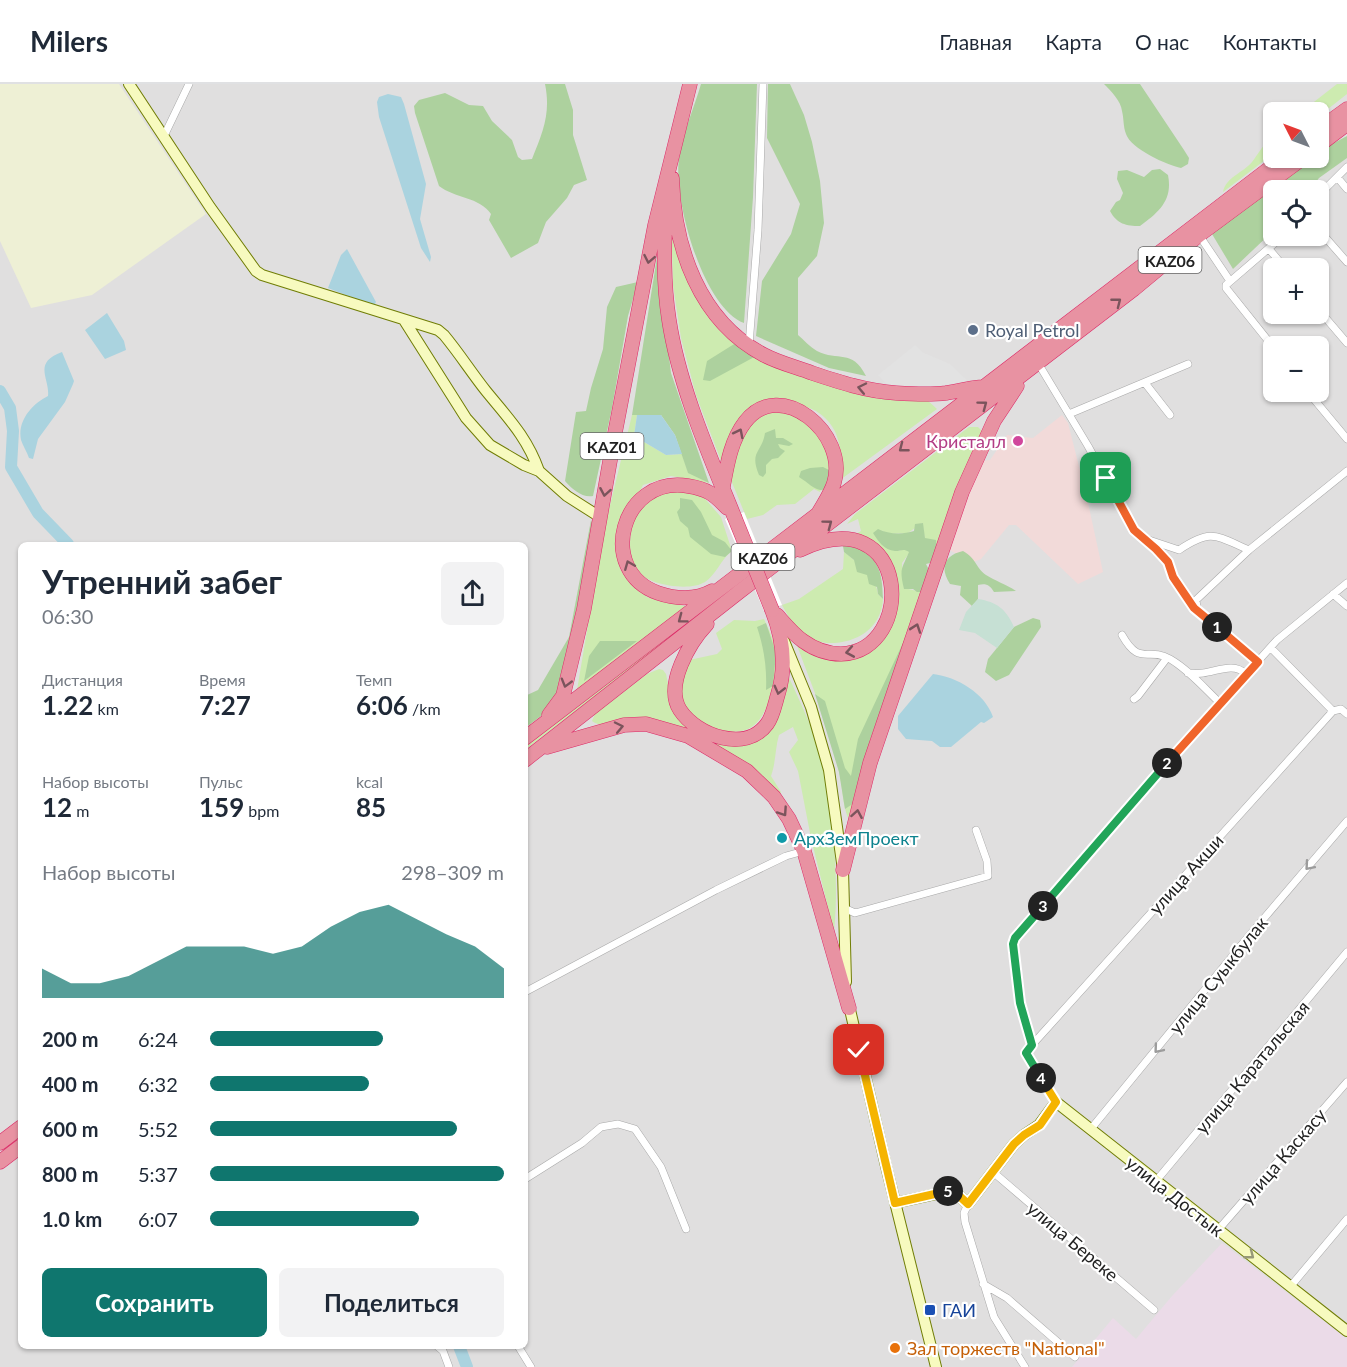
<!DOCTYPE html>
<html lang="ru">
<head>
<meta charset="utf-8">
<style>
	:root { --surface:#fff; --page:#f2f2f3; --text:#1f2937; --muted:#747a83; --line:#e0e1e3; --accent:#0f766e }
	body { margin:0; font-family:Lato,sans-serif; background:var(--page); color:var(--text); height:100vh; display:flex; flex-direction:column; font-size:22px; white-space:nowrap }
	* { box-sizing:border-box; margin:0 }
	p { font-size:20px; color:var(--muted) }
	.icon { flex:none; width:33px; height:33px; fill:none; stroke:currentColor; stroke-width:2; stroke-linecap:round; stroke-linejoin:round }
	.map { position:relative; flex:1; overflow:hidden }
	.drawer { position:absolute; left:18px; top:458px; width:510px; height:807px; display:flex; flex-direction:column; background:var(--surface); border-radius:9px; box-shadow:0 2px 4px #0004 }
	.drawer>* { flex:none }
	.needle { width:39px; rotate:312deg }
	.controls { position:absolute; left:1263px; top:18px; display:grid; gap:12px }
	.controls a { display:grid; place-items:center; width:66px; height:66px; border-radius:9px; background:var(--surface); box-shadow:0 2px 4px #0004; font-size:30px }
	.pin { position:absolute; display:grid; place-items:center; width:51px; height:51px; color:#fff; margin:-26px; border-radius:12px; box-shadow:0 3px 9px #0006 }
	.km { position:absolute; width:30px; height:30px; margin:-15px; border-radius:50%; background:#222; color:#fff; font-size:16px; line-height:30px; text-align:center }
	.round { display:grid; place-items:center; flex:none; width:63px; height:63px; border-radius:9px; background:var(--page) }
	.head { display:flex; align-items:center; justify-content:space-between; height:102px; padding:0 24px }
	h1 { font-size:33px; font-weight:700; line-height:45px }
	.figures { display:grid; grid-template-columns:repeat(3,1fr); gap:9px; height:102px; padding:6px 24px }
	.figures div { display:grid; align-content:center }
	.figures b { font-size:26px; font-weight:700 }
	.figures small { font-size:16px; font-weight:400 }
	.figures p { font-size:16px }
	.chart { height:168px; padding:12px 24px }
	.chart p { display:flex; justify-content:space-between }
	.chart svg { width:100%; height:108px; margin-top:6px; fill:var(--accent); opacity:.7 }
	.button { display:flex; gap:12px; margin-top:auto; padding:12px 24px }
	.button a { flex:1; height:69px; border-radius:9px; background:var(--accent); color:#fff; font-size:24px; font-weight:700; line-height:69px; text-align:center }
	.button a+a { background:var(--page); color:var(--text) }
	ul { padding:0 24px; list-style:none; font-size:20px }
	li { display:grid; grid-template-columns:96px 72px 1fr; align-items:center; height:45px }
	li i { height:15px; border-radius:8px; background:var(--accent) }
	header { display:flex; align-items:center; gap:36px; box-sizing:border-box; height:84px; padding:0 30px; background:var(--surface); border-bottom:2px solid var(--line) }
	header strong { font-size:28px }
	nav { display:flex; gap:33px; margin-inline-start:auto; font-size:21px }
	.map>svg:first-child { display:block }
	.residential { fill:#e0dfdf; fill-rule:evenodd }
	.commercial { fill:#f2dad9 }
	.industrial { fill:#ebdbe8 }
	.farmland { fill:#eef0d5 }
	.grass { fill:#cdebb0 }
	.forest { fill:#add19e }
	.wetland { fill:#c6e0d4 }
	.parking { fill:#e2e2e2 }
	.water { fill:#aad3df }
	.pier { fill:#fff }
	.lines { fill:none; stroke-linecap:round; stroke-linejoin:round }
	.river { stroke:#aad3df; stroke-width:12 }
	.street-casing { stroke:#a9a9a9; stroke-width:8 }
	.secondary-casing { stroke:#707d05; stroke-width:12 }
	.highway-casing { stroke:#dc2a67; stroke-width:15 }
	.street { stroke:#fff; stroke-width:7 }
	.secondary { stroke:#f7fabf; stroke-width:10 }
	.highway { stroke:#e892a2; stroke-width:14 }
	.highway-bridge-casing { stroke:#dc2a67; stroke-width:15; stroke-linecap:butt }
	.highway-bridge { stroke:#e892a2; stroke-width:14 }
	.oneway { stroke:#7b545c }
	.oneway2 { stroke:#9c9c9c }
	.oneway3 { stroke:#979978 }
	.split-1-casing { stroke:#fff; stroke-width:12 }
	.split-2-casing { stroke:#fff; stroke-width:12 }
	.split-3-casing { stroke:#fff; stroke-width:12 }
	.split-4-casing { stroke:#fff; stroke-width:12 }
	.split-5-casing { stroke:#fff; stroke-width:12 }
	.split-6-casing { stroke:#fff; stroke-width:12 }
	.split-1 { stroke:#f0652b; stroke-width:8 }
	.split-2 { stroke:#f0652b; stroke-width:8 }
	.split-3 { stroke:#22a559; stroke-width:8 }
	.split-4 { stroke:#22a559; stroke-width:8 }
	.split-5 { stroke:#f5b400; stroke-width:8 }
	.split-6 { stroke:#f5b400; stroke-width:8 }
	.service-dot { fill:#5c6f8a; stroke:#fff; stroke-width:2 }
	.hotel-dot { fill:#d1479c; stroke:#fff; stroke-width:2 }
	.culture-dot { fill:#0f9aa8; stroke:#fff; stroke-width:2 }
	.transit-dot { fill:#1a4fb4; stroke:#fff; stroke-width:2 }
	.food-dot { fill:#e8710a; stroke:#fff; stroke-width:2 }
	.labels { text-anchor:middle; dominant-baseline:central; stroke-width:4.5; stroke-linejoin:round; paint-order:stroke }
	.shield { fill:#fff; stroke:#646464; stroke-width:1.5 }
	.shield-label { font-size:16px; font-weight:bold; fill:#222 }
	.service-label { font-size:18px; fill:#4e5e75; stroke:#fff; text-anchor:start }
	.hotel-label { font-size:18px; fill:#b23c85; stroke:#fff; text-anchor:end }
	.culture-label { font-size:18px; fill:#0d838f; stroke:#fff; text-anchor:start }
	.street-label { font-size:18px; fill:#222; stroke:#fff }
	.transit-label { font-size:18px; fill:#164399; stroke:#fff; text-anchor:start }
	.food-label { font-size:18px; fill:#c56008; stroke:#fff; text-anchor:start }
</style>
</head>
<body>
<header>
<strong>Milers</strong>
<nav><a>Главная</a><a>Карта</a><a>О нас</a><a>Контакты</a></nav>
</header>
<div class="map">
<svg width="1347" height="1283" viewBox="0 0 1347 1283">
	<rect width="100%" height="100%" fill="#f2efe9"/>
	<!-- residential -->
	<path class="residential" d="M0 0H1347V1283H0ZM1274 28H1318V74H1274ZM1274 106H1318V152H1274ZM1274 184H1318V230H1274ZM1274 262H1318V308H1274ZM21 460H525V1262H21Z"/>
	<!-- commercial -->
	<path class="commercial" d="M1062 331 1068 339 1087 414 1103 488 1078 500 1016 441H1009L981 475 974 478 949 466 981 377 990 376 1007 351 1033 354Z"/>
	<!-- industrial -->
	<path class="industrial" d="M1222 1159 1347 1255V1283H1072L1113 1234 1136 1255 1172 1212Z"/>
	<!-- farmland -->
	<path class="farmland" d="M0 0H119L206 130 92 211 31 224 0 157Z"/>
	<!-- grass -->
	<path class="grass" d="M1337 0H1347V10L1319 32 1318 28H1301Z
		M1273 52V70L1223 108C1226 93 1243 89 1252 78 1259 69 1264 59 1273 52Z
		M671 131 692 203 758 271 925 314 937 325 840 396C842 369 842 343 816 327 805 321 791 319 779 314L751 325 723 382 696 311 681 254 673 201Z
		M1043 264 1036 273 525 666V660Z
		M765 327 793 329 811 339 827 360 831 387 820 408 814 405 795 420 777 421 763 431 747 435 731 396 732 374 748 343Z
		M632 331H637L634 352 666 371 682 370 688 388 709 399 671 392 643 401 618 453 620 485 647 513 688 523 577 606 604 446Z
		M969 343H978L982 347 937 469 925 455 922 439 908 449 886 450 882 446 898 467 905 465 910 468 902 479 904 504 921 508 870 656 857 717 848 734C842 719 843 703 839 688 830 644 812 602 796 559L832 575 877 558 896 505 877 463 856 450 861 447 858 435 847 440 855 430Z
		M665 407 700 409 721 433 732 467C721 475 716 491 705 498 689 508 647 501 636 486 625 472 630 429 644 417 650 413 659 411 665 407Z
		M844 468C856 477 877 495 878 510L883 515C881 546 855 560 827 559 823 558 816 559 812 557 799 551 789 534 782 521L799 515 843 485Z
		M764 535C769 546 775 558 776 570 777 592 770 635 748 645 723 656 677 633 681 602 682 594 686 584 689 576L717 570 722 565 716 549 734 536 755 537Z
		M659 585 663 586 666 590 672 620 682 634 753 656 787 589C796 609 805 628 813 648 832 704 840 790 834 848L811 754 798 687 789 668 798 656 793 643 779 651C775 665 776 678 771 692L781 708 779 712C746 676 702 646 654 637 649 636 642 634 636 634 622 633 605 647 592 637L595 630 647 590Z"/>
	<!-- forest -->
	<path class="forest" d="M545 0H565L573 26V51L587 96 574 101 567 114 546 138 538 159 511 174 489 136 491 130C480 113 454 114 439 102L415 29 414 22 419 16 445 9 469 21 483 22 492 37 512 56 518 73 522 76 532 75C543 48 551 29 545 0Z
		M701 0H757L753 113 744 239C703 224 673 115 679 75 682 51 694 24 701 0Z
		M768 0H790L804 31 812 58 820 97 824 139 817 172 798 194V251C804 256 810 263 817 267 838 278 852 264 866 292L829 284 756 252 762 197 791 150 800 120 767 54Z
		M1104 0H1140L1184 66 1189 74 1188 80 1181 84C1167 81 1131 65 1126 50 1123 42 1124 35 1122 27 1121 17 1111 7 1104 0Z
		M1347 52V74L1319 94 1310 106H1274L1273 147 1233 185 1212 150 1310 74H1318L1319 67Z
		M1160 85 1168 91C1173 116 1159 128 1140 142 1126 142 1117 140 1110 127L1116 118 1120 116 1123 109 1117 95 1118 87 1127 86 1144 93 1152 86Z
		M657 173 671 289 709 399 688 389 675 351 661 331H632Z
		M638 198 628 232 612 324 593 412C582 414 572 405 565 397L576 328 586 327 591 304 603 265 607 223 616 203Z
		M739 257 758 271 710 297 703 296 707 277Z
		M775 345 776 354H783L793 360 789 362 778 360 780 364 785 367 778 374 772 375 766 381V389L763 393 759 391C749 367 762 369 765 349Z
		M823 383 831 387 827 406C815 408 809 399 799 393L801 387 810 384Z
		M680 414 692 416 701 428 712 451 725 458 732 467 725 473 711 470 690 453 688 444 680 437 677 428 680 424Z
		M591 436 595 446 560 607 545 629 525 644V612L538 606 569 553Z
		M923 439 925 454 936 456 937 469 934 478 926 480 931 490 921 508H917L913 505H904C899 484 902 485 909 468 903 464 902 467 895 467 884 466 878 457 873 449L878 445C888 450 902 451 914 447L915 440Z
		M853 461C880 475 882 487 883 515L878 510 877 503 869 500 867 491 857 488 854 476 844 468 843 462Z
		M963 467C977 475 975 483 986 491 995 497 1006 500 1016 507L994 508C990 501 986 499 978 501V515L972 522 960 511 961 502 950 500C939 483 945 471 963 467Z
		M1033 534 1040 536 1041 543 1009 591 996 597 985 588 988 575 1014 543Z
		M766 539 776 569 773 602 766 606C767 584 764 564 757 543Z
		M909 546 870 656 857 717 845 725 839 688 815 610 825 617 845 684 851 692 858 655Z
		M600 557H637L584 597 589 572Z"/>
	<!-- wetland -->
	<path class="wetland" d="M978 515C997 518 1006 525 1014 543L997 564 975 549 959 546 966 528Z"/>
	<!-- parking -->
	<path class="parking" d="M915 261 924 269 950 280 966 295 971 304 895 309 878 291Z"/>
	<!-- water -->
	<path class="water" d="M388 10 401 13 404 20 426 100 420 135 431 173 430 178 421 164 379 33 377 18 379 13Z
		M347 165 376 218 374 222 328 204 341 171Z
		M107 229 124 257 126 266 105 275 85 246Z
		M62 268 74 297 73 300 65 318 38 355 33 375 29 374C27 368 23 362 21 356 17 337 32 320 48 312 50 294 32 279 62 268Z
		M637 331H661L675 351 682 370 666 371 634 352Z
		M933 590C957 593 985 609 993 633L984 639 981 638 951 663H940L932 657 906 655 898 645V632Z"/>
	<!-- pier -->
	<path class="pier" d="M744 428 782 521 764 527 725 435Z"/>
	<g class="lines">
		<!-- river -->
		<path class="river" d="M0 307 10 324 13 347 11 383 38 429 68 460
			M459 1262 467 1283"/>
		<!-- street casing -->
		<g class="street-casing">
			<path id="street" d="M164 52 189 0
				M1337 93 1347 105
				M1318 112 1347 83
				M1318 145 1347 178
				M1199 151 1230 197
				M1269 165 1285 184
				M1318 225 1347 259
				M749 261 758 146 763 0
				M1274 264 1226 204V201L1283 152
				M1038 279 1088 362 1134 446 1146 455 1179 466C1212 444 1216 452 1249 466
				M1145 299 1170 331
				M1308 308 1347 355
				M1069 330 1188 280
				M1149 458 1168 478 1173 493 1195 524
				M1333 510 1347 522
				M1122 551C1140 583 1147 562 1170 575 1189 586 1205 605 1221 620
				M1271 564 1333 627
				M1258 578 1204 532 1197 524 1196 516 1249 466 1347 387
				M1188 589C1193 589 1198 590 1203 589 1218 587 1234 578 1246 590
				M1134 615 1138 612 1167 574
				M844 824 855 829 988 792 987 777 976 746
				M525 908 716 806 786 772 804 767
				M1032 961 1020 919 1012 865 1013 857 1133 717 1277 556 1347 499
				M1056 1018 1026 969 1032 961 1333 627 1341 625 1347 630
				M1090 1046 1248 853 1347 737
				M993 1088 1154 1226
				M525 1095 582 1059 601 1043 618 1040 635 1045 661 1083 686 1145
				M1156 1097 1347 868
				M968 1120 964 1129 965 1138 994 1233 1025 1283
				M1218 1146 1347 998
				M983 1200 1007 1214 1075 1273
				M1290 1203 1347 1135
				M437 1262 443 1267 449 1283
				M518 1262 531 1283"/>
		</g>
		<!-- secondary casing -->
		<g class="secondary-casing">
			<path id="secondary" d="M129 0 210 123 256 187 262 191 438 246 444 251C459 269 471 288 486 307 508 334 527 353 539 387
				M404 236 466 334 490 361 524 381 539 387 567 412 600 433
				M784 557 811 623 829 686 843 786 846 898
				M848 917 886 1082 936 1283
				M895 1119 950 1107 955 1108 968 1120 1014 1060 1024 1051 1039 1041 1056 1018 1347 1247"/>
		</g>
		<!-- highway casing -->
		<g class="highway-casing">
			<path id="highway" d="M1318 46 1347 25
				M1318 62 1347 40
				M672 94C674 163 699 237 764 271 779 279 796 283 812 289 839 298 866 307 896 309 912 310 930 311 946 309 958 307 969 304 982 303
				M666 121C664 160 663 198 669 236 679 302 709 370 734 432
				M723 403C727 381 731 356 745 338 780 292 849 350 834 399 831 409 824 419 819 428
				M712 507C696 516 675 515 658 509 596 487 621 391 688 402 707 405 714 410 727 424
				M777 531C785 540 793 550 803 557 814 565 828 570 841 570 917 568 911 413 800 466
				M707 540C690 558 664 601 680 626 697 652 746 669 767 640 773 632 775 620 778 610 787 581 783 554 772 526
				M549 631 563 612 584 525 614 354 655 141 690 0
				M525 654 1283 74
				M547 663 624 641 646 640 688 652 747 687 774 713 789 735 804 767 849 924
				M525 676 739 508 1134 205 1199 151 1303 74
				M843 786 870 679 962 408 994 337 1017 302
				M0 1059 21 1043
				M0 1078 21 1062"/>
		</g>
		<!-- street -->
		<use href="#street" class="street"/>
		<!-- secondary -->
		<use href="#secondary" class="secondary"/>
		<!-- highway -->
		<use href="#highway" class="highway"/>
		<!-- highway-bridge casing -->
		<g class="highway-bridge-casing">
			<path id="highway-bridge" d="M734 432 772 526"/>
		</g>
		<!-- highway-bridge -->
		<use href="#highway-bridge" class="highway-bridge"/>
	</g>
	<!-- one-way arrows -->
	<defs><path id="oneway-chevron" d="M-2-3.5L2.5 0L-2 3.5" fill="none" stroke-width="1.6" stroke-linecap="round" stroke-linejoin="round" transform="scale(1.5)"/></defs>
	<g class="oneway">
		<use href="#oneway-chevron" transform="translate(649 175) rotate(101)"/>
		<use href="#oneway-chevron" transform="translate(1117 218) rotate(-38)"/>
		<use href="#oneway-chevron" transform="translate(862 304) rotate(-168)"/>
		<use href="#oneway-chevron" transform="translate(983 321) rotate(-37)"/>
		<use href="#oneway-chevron" transform="translate(739 349) rotate(-63)"/>
		<use href="#oneway-chevron" transform="translate(903 364) rotate(142)"/>
		<use href="#oneway-chevron" transform="translate(605 408) rotate(100)"/>
		<use href="#oneway-chevron" transform="translate(828 440) rotate(-37)"/>
		<use href="#oneway-chevron" transform="translate(629 481) rotate(-112)"/>
		<use href="#oneway-chevron" transform="translate(682 535) rotate(143)"/>
		<use href="#oneway-chevron" transform="translate(916 544) rotate(-71)"/>
		<use href="#oneway-chevron" transform="translate(850 568) rotate(170)"/>
		<use href="#oneway-chevron" transform="translate(566 599) rotate(106)"/>
		<use href="#oneway-chevron" transform="translate(779 606) rotate(104)"/>
		<use href="#oneway-chevron" transform="translate(619 643) rotate(-12)"/>
		<use href="#oneway-chevron" transform="translate(783 728) rotate(56)"/>
		<use href="#oneway-chevron" transform="translate(857 730) rotate(-80)"/>
	</g>
	<g class="oneway2">
		<use href="#oneway-chevron" transform="translate(1309 782) rotate(131)"/>
		<use href="#oneway-chevron" transform="translate(1158 965) rotate(130)"/>
	</g>
	<use class="oneway3" href="#oneway-chevron" transform="translate(1250 1171) rotate(38)"/>
	<g class="lines">
		<!-- split-1 casing -->
		<g class="split-1-casing">
			<path id="split-1" d="M1106 394 1134 446 1156 465 1168 478 1173 493 1194 524 1217 543"/>
		</g>
		<!-- split-2 casing -->
		<g class="split-2-casing">
			<path id="split-2" d="M1167 679 1258 578 1217 543"/>
		</g>
		<!-- split-3 casing -->
		<g class="split-3-casing">
			<path id="split-3" d="M1043 822 1167 679"/>
		</g>
		<!-- split-4 casing -->
		<g class="split-4-casing">
			<path id="split-4" d="M1041 994 1026 969 1032 961 1020 919 1013 860 1015 854 1043 822"/>
		</g>
		<!-- split-5 casing -->
		<g class="split-5-casing">
			<path id="split-5" d="M948 1107 955 1108 968 1120 1014 1060 1024 1051 1040 1041 1056 1018 1041 994"/>
		</g>
		<!-- split-6 casing -->
		<g class="split-6-casing">
			<path id="split-6" d="M859 966 895 1119 948 1107"/>
		</g>
		<!-- split-1 -->
		<use href="#split-1" class="split-1"/>
		<!-- split-2 -->
		<use href="#split-2" class="split-2"/>
		<!-- split-3 -->
		<use href="#split-3" class="split-3"/>
		<!-- split-4 -->
		<use href="#split-4" class="split-4"/>
		<!-- split-5 -->
		<use href="#split-5" class="split-5"/>
		<!-- split-6 -->
		<use href="#split-6" class="split-6"/>
	</g>
	<!-- markers -->
	<circle class="service-dot" cx="973" cy="246" r="6"/>
	<circle class="hotel-dot" cx="1018" cy="357" r="6"/>
	<circle class="culture-dot" cx="782" cy="754" r="6"/>
	<rect class="transit-dot" x="924" y="1220" width="12" height="12" rx="3"/>
	<circle class="food-dot" cx="895" cy="1264" r="6"/>
	<g class="labels">
		<!-- shield labels -->
		<g class="shield">
			<rect x="1138.5" y="163" width="63" height="26" rx="4.5"/>
			<rect x="580.5" y="349" width="63" height="26" rx="4.5"/>
			<rect x="731.5" y="460" width="63" height="26" rx="4.5"/>
		</g>
		<g class="shield-label">
			<text x="1170" y="176">KАZ06</text>
			<text x="612" y="362">KАZ01</text>
			<text x="763" y="473">KАZ06</text>
		</g>
		<!-- service labels -->
		<g class="service-label">
			<text x="985" y="246">Royal Petrol</text>
		</g>
		<!-- hotel labels -->
		<g class="hotel-label">
			<text x="1006" y="357">Кристалл</text>
		</g>
		<!-- culture labels -->
		<g class="culture-label">
			<text x="794" y="754">АрхЗемПроект</text>
		</g>
		<!-- street labels -->
		<g class="street-label">
			<text transform="translate(1186 790) rotate(-48)">улица Акши</text>
			<text transform="translate(1218 891) rotate(-51)">улица Суыкбулак</text>
			<text transform="translate(1252 983) rotate(-50)">улица Каратальская</text>
			<text transform="translate(1283 1072) rotate(-49)">улица Каскасу</text>
			<text transform="translate(1175 1112) rotate(38)">улица Достык</text>
			<text transform="translate(1073 1157) rotate(40)">улица Береке</text>
		</g>
		<!-- transit labels -->
		<g class="transit-label">
			<text x="942" y="1226">ГАИ</text>
		</g>
		<!-- food labels -->
		<g class="food-label">
			<text x="907" y="1264">Зал торжеств "National"</text>
		</g>
	</g>
</svg>
<div class="controls">
<a><svg class="needle" viewBox="-14 -14 28 28"><path d="M0-13l5 13h-10z" fill="#e53935"/><path d="M0 13l5-13h-10z" fill="#747a83"/></svg></a>
<a><svg class="icon" aria-label="locate" viewBox="0 0 24 24"><circle cx="12" cy="12" r="6"/><path d="M12 2v4M12 18v4M2 12h4M18 12h4"/></svg></a>
<a>+</a>
<a>−</a>
</div>
<div class="pin" style="left:1106px;top:394px;background:#1e9e55"><svg class="icon" aria-label="arrive" viewBox="0 0 24 24"><path d="M6 21V4h12l-3 4 3 4H6"/></svg></div>
<div class="pin" style="left:859px;top:966px;background:#d93025"><svg class="icon" aria-label="check" viewBox="0 0 24 24"><path d="M5 12l5 5 9-10"/></svg></div>
<b class="km" style="left:1217px;top:543px">1</b>
<b class="km" style="left:1167px;top:679px">2</b>
<b class="km" style="left:1043px;top:822px">3</b>
<b class="km" style="left:1041px;top:994px">4</b>
<b class="km" style="left:948px;top:1107px">5</b>
<section class="drawer">
<div class="head"><div><h1>Утренний забег</h1><p>06:30</p></div><a class="round"><svg class="icon" aria-label="share" viewBox="0 0 24 24"><path d="M12 15V3M7 8l5-5 5 5M5 13v7h14v-7"/></svg></a></div>
<div class="figures">
<div><p>Дистанция</p><b>1.22<small> km</small></b></div>
<div><p>Время</p><b>7:27</b></div>
<div><p>Темп</p><b>6:06<small> /km</small></b></div>
</div>
<div class="figures">
<div><p>Набор высоты</p><b>12<small> m</small></b></div>
<div><p>Пульс</p><b>159<small> bpm</small></b></div>
<div><p>kcal</p><b>85</b></div>
</div>
<div class="chart"><p><span>Набор высоты</span>298–309 m</p>
<svg viewBox="0 0 160 44" preserveAspectRatio="none"><path d="M0 44V32L10 38L20 38L30 35L40 29L50 23L60 23L70 23L80 26L90 23L100 15L110 9L120 6L130 12L140 18L150 23L160 32V44z"/></svg>
</div>
<ul>
<li><b>200 m</b>6:24<i style="width:59%"></i></li>
<li><b>400 m</b>6:32<i style="width:54%"></i></li>
<li><b>600 m</b>5:52<i style="width:84%"></i></li>
<li><b>800 m</b>5:37<i style="width:100%"></i></li>
<li><b>1.0 km</b>6:07<i style="width:71%"></i></li>
</ul>
<div class="button"><a>Сохранить</a><a>Поделиться</a></div>
</section>
</div>
</body>
</html>
